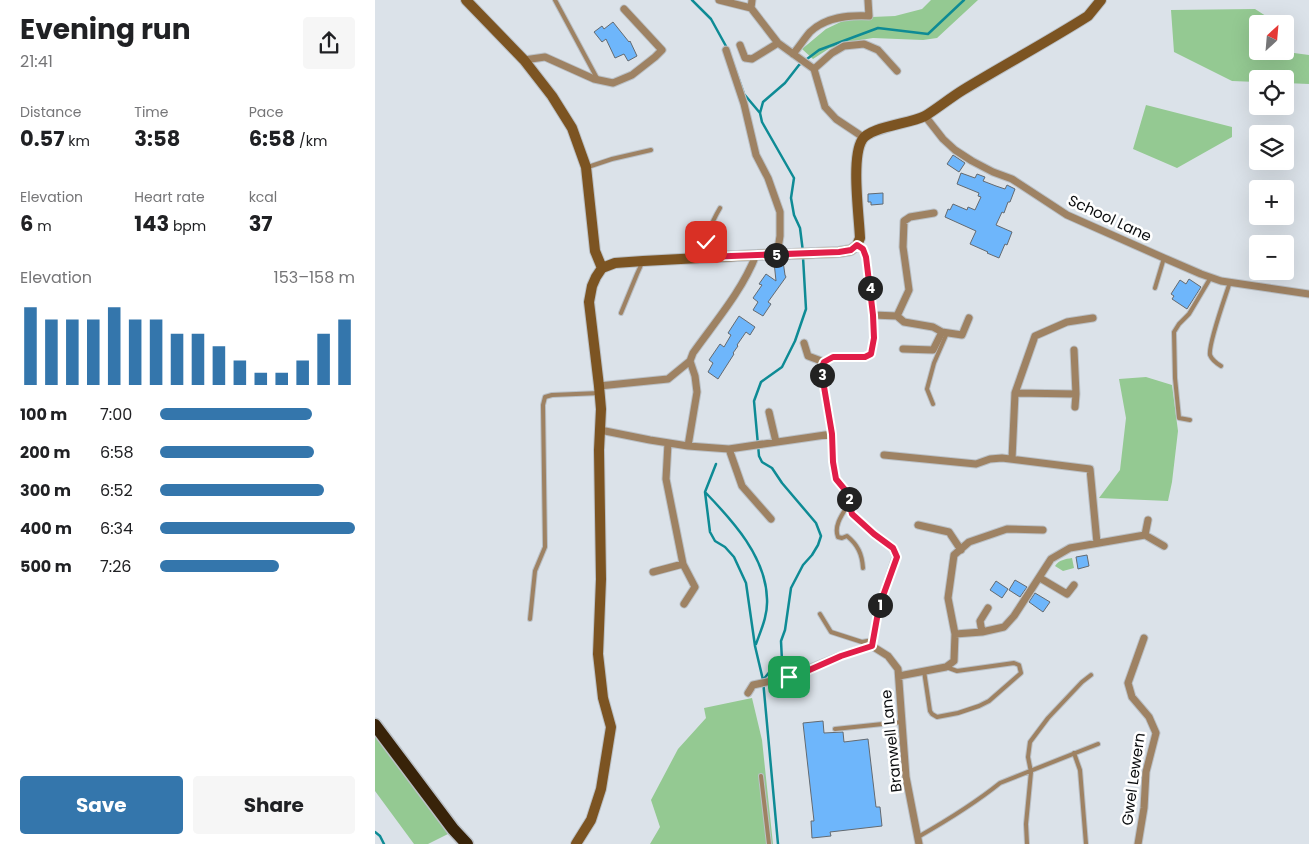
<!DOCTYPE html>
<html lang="en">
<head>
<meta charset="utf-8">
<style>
	:root { --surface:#fff; --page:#f6f6f6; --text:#202124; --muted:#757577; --accent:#3476ac }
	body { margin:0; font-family:Poppins,sans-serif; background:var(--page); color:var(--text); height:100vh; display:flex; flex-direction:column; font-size:19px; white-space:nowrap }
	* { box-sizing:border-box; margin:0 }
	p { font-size:16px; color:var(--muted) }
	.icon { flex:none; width:28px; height:28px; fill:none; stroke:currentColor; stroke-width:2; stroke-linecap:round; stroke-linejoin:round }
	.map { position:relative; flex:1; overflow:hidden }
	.panel { display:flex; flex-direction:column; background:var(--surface); width:375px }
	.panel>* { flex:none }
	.needle { width:32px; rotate:26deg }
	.controls { position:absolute; left:874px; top:15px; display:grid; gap:10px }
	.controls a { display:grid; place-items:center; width:45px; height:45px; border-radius:5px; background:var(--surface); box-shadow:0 5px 20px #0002; font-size:25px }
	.pin { position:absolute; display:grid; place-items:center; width:42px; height:42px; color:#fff; margin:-21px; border-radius:10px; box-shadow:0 2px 8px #0006 }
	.km { position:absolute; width:25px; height:25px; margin:-12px; border-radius:50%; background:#222; color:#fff; font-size:14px; line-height:25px; text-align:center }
	.round { display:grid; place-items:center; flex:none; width:52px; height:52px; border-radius:5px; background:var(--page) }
	.head { display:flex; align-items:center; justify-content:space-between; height:85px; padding:0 20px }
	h1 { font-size:28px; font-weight:700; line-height:38px }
	.metrics { display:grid; grid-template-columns:repeat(3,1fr); gap:8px; height:85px; padding:5px 20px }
	.metrics div { display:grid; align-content:center }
	.metrics b { font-size:21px; font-weight:700 }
	.metrics small { font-size:14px; font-weight:400 }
	.metrics p { font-size:14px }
	.chart { height:140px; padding:10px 20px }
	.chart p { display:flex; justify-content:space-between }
	.chart svg { width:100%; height:90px; margin-top:5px; stroke:var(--accent); stroke-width:6 }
	.action { display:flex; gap:10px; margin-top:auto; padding:10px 20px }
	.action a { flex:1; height:58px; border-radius:5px; background:var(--accent); color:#fff; font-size:20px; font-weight:700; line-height:58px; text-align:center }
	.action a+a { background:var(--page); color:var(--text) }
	ul { padding:0 20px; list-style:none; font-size:16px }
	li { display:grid; grid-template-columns:80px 60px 1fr; align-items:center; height:38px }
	li i { height:12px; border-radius:6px; background:var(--accent) }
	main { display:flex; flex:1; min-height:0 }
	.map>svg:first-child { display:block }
	.green { fill:#94c992 }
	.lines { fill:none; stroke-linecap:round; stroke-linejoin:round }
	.stream { stroke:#0e8b95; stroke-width:2.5 }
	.building { fill:#6eb6fb; stroke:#646a70 }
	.lane-casing { stroke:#bac0c6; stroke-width:6 }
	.street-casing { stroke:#bac0c6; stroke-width:9 }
	.secondary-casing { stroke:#bac0c6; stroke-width:12 }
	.highway-casing { stroke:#bac0c6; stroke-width:15 }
	.lane { stroke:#9e8263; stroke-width:4 }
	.street { stroke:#9e8263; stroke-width:7 }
	.secondary { stroke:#7c5422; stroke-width:10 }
	.highway { stroke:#382309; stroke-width:12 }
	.route-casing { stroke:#fff; stroke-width:10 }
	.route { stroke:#e11d48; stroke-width:6 }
	.labels { text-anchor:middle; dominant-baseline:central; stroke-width:5; stroke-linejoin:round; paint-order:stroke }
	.street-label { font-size:15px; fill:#0c0e10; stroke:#fff }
</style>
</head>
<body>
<main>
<section class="panel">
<div class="head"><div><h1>Evening run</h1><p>21:41</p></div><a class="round"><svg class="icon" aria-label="share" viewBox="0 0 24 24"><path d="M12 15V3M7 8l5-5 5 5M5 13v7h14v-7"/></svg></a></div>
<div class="metrics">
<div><p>Distance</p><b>0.57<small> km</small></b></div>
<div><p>Time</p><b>3:58</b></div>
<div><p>Pace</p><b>6:58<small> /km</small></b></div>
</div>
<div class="metrics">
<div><p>Elevation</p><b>6<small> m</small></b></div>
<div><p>Heart rate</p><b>143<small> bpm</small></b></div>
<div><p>kcal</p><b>37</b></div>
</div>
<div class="chart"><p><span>Elevation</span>153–158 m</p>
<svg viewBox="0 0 160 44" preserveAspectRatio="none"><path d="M5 44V6M15 44V12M25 44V12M35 44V12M45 44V6M55 44V12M65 44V12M75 44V19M85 44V19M95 44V25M105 44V32M115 44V38M125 44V38M135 44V32M145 44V19M155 44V12"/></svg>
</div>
<ul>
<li><b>100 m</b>7:00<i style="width:78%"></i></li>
<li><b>200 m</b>6:58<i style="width:79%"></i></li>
<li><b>300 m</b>6:52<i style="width:84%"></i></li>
<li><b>400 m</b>6:34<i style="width:100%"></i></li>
<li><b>500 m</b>7:26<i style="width:61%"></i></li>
</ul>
<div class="action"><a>Save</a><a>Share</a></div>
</section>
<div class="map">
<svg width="934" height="844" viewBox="0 0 934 844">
	<rect width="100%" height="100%" fill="#dbe2e9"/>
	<!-- green -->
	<path class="green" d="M556 0H603L562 38 548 40 498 38 485 40 455 48 438 59 427 49 451 29 474 18 520 16 547 9Z
		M880 9 894 18 893 24H882V51H904L934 55V84L910 83V79H882V82L857 81 799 52 796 10Z
		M771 105 857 127V137L802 168 758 149Z
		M771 377 797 385 803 431 797 482 793 501 724 498 745 470 751 418 744 379Z
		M697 558 699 568 688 571 680 566C684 560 690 559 697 558Z
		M377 698 387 740 398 844H275L285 827 276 800 303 749 331 718 329 708Z
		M0 735 73 834 53 844H39L0 791Z"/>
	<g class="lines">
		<!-- stream -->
		<path class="stream" d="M317 0 336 19 352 48
			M357 60 369 94 385 113
			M428 252 425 228 419 215 416 198 419 178 387 122 385 113 388 102 410 83 424 65 444 50 503 28 553 34 589 0
			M341 464 330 492C358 521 391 557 392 599 393 615 386 630 381 644
			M330 492 335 532 340 541 350 547 359 557 371 583 380 646 388 680 403 844
			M388 680 396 670 407 661 406 641 410 630 416 588 428 565 437 555 443 545 446 536 441 523 407 483 397 468 387 462 384 456 379 401 386 382 407 367 420 341 431 309 428 257
			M0 832 5 836 9 844"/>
	</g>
	<!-- building -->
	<path class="building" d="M238 22 254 42 255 41 262 56 253 61 249 54 240 58 231 39 227 42 219 32 227 26 229 29Z
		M578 155 590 163 584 172 572 164Z
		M586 173 600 178 602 174 610 177 608 181 621 186 630 189 632 185 640 189 635 202H633L629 213 627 212 621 225 637 232 632 245 630 244 624 258 612 253 613 252 595 244 601 231 570 217 573 209 575 210 578 204 592 210 593 207 600 210 606 197 603 196 604 193 582 184Z
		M508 193V204L496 205V202H493V194Z
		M408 261 410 275 411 277 393 302 396 304 388 316 378 310 383 302 378 298 387 285 384 284 391 274 401 281 399 262Z
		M814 279 826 287 812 309 797 299 799 296 796 294 805 280 811 284Z
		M364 316 380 327 375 335 371 332 362 345 363 346 358 353 359 354 343 379 333 372 338 363 334 360 345 344 349 347 356 335 353 333Z
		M712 555 714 566 703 569 701 557Z
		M640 580 652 587 645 597 634 590Z
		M621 581 633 589 627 598 615 590Z
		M660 593 675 602 668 612 654 602Z
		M448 721 449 733 468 732 469 742 493 739 501 807H505L507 826 455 832 456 836 437 838 436 821H439L428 723Z"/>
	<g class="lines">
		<!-- lane casing -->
		<g class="lane-casing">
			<path id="lane" d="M180 0 223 80
				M213 167 237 159 276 150
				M330 257C331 237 335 225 345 208
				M780 288 789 258
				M246 313 262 274 267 263
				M846 366C841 363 837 360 835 355 833 344 851 295 855 282
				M558 404 552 389 559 363 572 333
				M815 420 804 418 800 378 799 332 804 324 814 314 836 277
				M475 502C469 512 458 525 463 537L467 538 472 536C483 545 487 554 488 568
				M445 614 456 632 487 642 498 640
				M155 619 160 571 170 547 168 405 170 397 177 395 225 393
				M549 671 555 711 557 714 562 717 583 713 604 706 614 701 646 673 644 665 639 663 582 671 571 667
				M460 729 527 722
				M699 753 705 770 711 844
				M386 776 394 844
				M543 837C571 821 599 804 625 783L723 744
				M652 844 651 824 656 772 653 757 655 742 673 718 707 682 716 675"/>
		</g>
		<!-- street casing -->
		<g class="street-casing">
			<path id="street" d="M344 0 376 8
				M376 8 403 43 439 69 450 107 461 119 488 137
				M376 8 377 0
				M365 45 370 58 377 59 403 43
				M351 50 369 104 381 155 393 178 405 212V236L402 255
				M418 54C424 47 429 39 435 32 451 17 473 15 494 16L493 0
				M149 60 170 57 219 79 238 83 257 75 280 57 287 50 249 9
				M439 69 457 53 469 46 489 44 503 50 522 71
				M550 116 568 139 580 150 597 161 618 172 637 179 692 215 789 258 826 274 846 281 934 294
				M482 245 488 249 491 257 498 315 499 338 496 354 490 357H458L449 362 446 369 457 434 458 462 461 479 471 491 475 502 477 514 499 534 518 548 521 557 504 607 497 646
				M498 315 522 316 529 322 558 327 567 332 587 335 594 318
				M522 316 534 290 528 247 529 221 535 217 559 213
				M429 343 433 356 449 362
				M528 349 558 350 567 332
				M224 386 293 379 315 361
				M640 393 701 394 699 350
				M700 407 701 394
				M394 412 401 442
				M225 430 275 440 313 446 354 449 457 434
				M293 443 291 479 308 564
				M313 446 322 392 320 376 315 361 318 353C340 322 367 291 381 255
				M354 449 367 486 396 519
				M509 455 601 464 615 459 627 458 715 469 722 543
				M637 459 640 393 660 336 692 322 718 318
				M543 525 574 532 586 550
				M770 535 773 520
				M278 572 308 564 320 587 309 604
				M665 578 692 594 699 585
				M607 632 605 621 613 608
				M580 634 607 632 629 627 639 616 676 559 695 548 770 535 789 546
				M497 646 513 656 523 669 531 777 544 844
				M524 676 571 667 579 661 580 634 573 598 579 555 594 542 632 529 668 530
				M373 693 378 685 414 677 465 656 497 646
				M763 844 769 808 771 772 781 733 774 717 757 697 753 683 769 638"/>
		</g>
		<!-- secondary casing -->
		<g class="secondary-casing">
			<path id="secondary" d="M91 0 149 60 177 96 197 128 211 167 220 251 227 268
				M227 268 240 263 268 261 381 255 417 254 464 252 476 250 482 245 485 238C484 215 476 158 487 140 494 127 534 124 550 116 563 108 575 98 588 90 629 65 672 42 713 16L726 0
				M201 844 216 820 226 789 236 727 228 698 223 654 226 579 224 450 226 409 224 386 214 302 217 286 221 277 227 268"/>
		</g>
		<!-- highway casing -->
		<g class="highway-casing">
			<path id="highway" d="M0 725 78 829 92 844"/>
		</g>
		<!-- lane -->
		<use href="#lane" class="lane"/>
		<!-- street -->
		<use href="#street" class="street"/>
		<!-- secondary -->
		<use href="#secondary" class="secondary"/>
		<!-- highway -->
		<use href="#highway" class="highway"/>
	</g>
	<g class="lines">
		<!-- route casing -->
		<g class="route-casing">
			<path id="route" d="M331 242 330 257 464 252 476 250 482 245 488 249 491 257 498 315 499 338 496 354 490 357H458L449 362 446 369 457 434 458 462 461 479 471 491 474 502 477 514 499 534 518 548 522 557 504 607 497 646 466 656 432 671 414 677"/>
		</g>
		<!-- route -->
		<use href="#route" class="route"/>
	</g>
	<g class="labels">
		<!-- street labels -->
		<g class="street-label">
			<text transform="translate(735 218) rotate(25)">School Lane</text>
			<text transform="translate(516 741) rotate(-96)">Branwell Lane</text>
			<text transform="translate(758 779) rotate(-82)">Gwel Lewern</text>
		</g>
	</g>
</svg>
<div class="controls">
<a><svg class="needle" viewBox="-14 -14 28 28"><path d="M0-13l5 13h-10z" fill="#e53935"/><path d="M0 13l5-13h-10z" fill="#757577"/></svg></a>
<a><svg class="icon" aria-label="locate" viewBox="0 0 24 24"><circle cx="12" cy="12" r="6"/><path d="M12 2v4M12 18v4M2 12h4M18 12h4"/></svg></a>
<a><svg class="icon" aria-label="layers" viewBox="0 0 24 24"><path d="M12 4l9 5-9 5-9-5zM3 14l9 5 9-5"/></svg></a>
<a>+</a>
<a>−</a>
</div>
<div class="pin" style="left:414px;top:677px;background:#1e9e55"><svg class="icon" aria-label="arrive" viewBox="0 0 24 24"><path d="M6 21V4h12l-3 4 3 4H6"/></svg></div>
<div class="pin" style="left:331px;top:242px;background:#d93025"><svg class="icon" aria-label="check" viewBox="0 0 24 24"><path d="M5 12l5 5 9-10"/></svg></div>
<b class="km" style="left:505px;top:605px">1</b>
<b class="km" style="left:474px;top:499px">2</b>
<b class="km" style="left:447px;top:375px">3</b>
<b class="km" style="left:495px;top:288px">4</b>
<b class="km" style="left:401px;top:255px">5</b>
</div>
</main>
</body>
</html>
